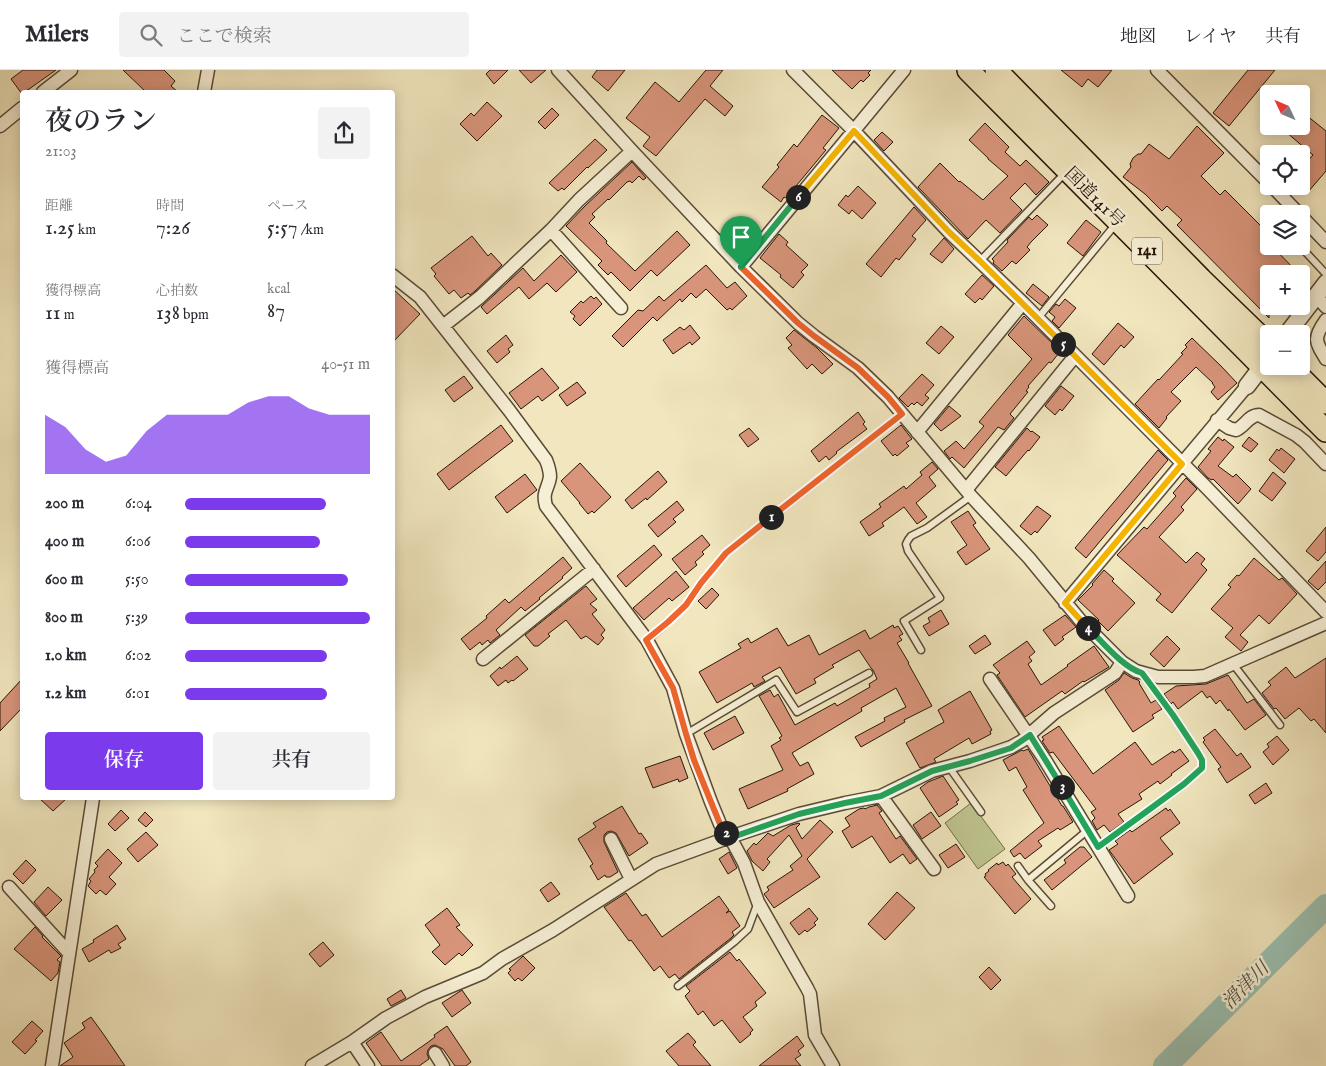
<!DOCTYPE html>
<html lang="ja">
<head>
<meta charset="utf-8">
<style>
	:root { --surface:#fff; --page:#f2f2f3; --text:#2b2b33; --muted:#7c7c81; --line:#e1e1e2; --accent:#7c3aed }
	body { margin:0; font-family:"IM FELL English","Noto Serif JP",serif; background:var(--page); color:var(--text); height:100vh; display:flex; flex-direction:column; font-size:19px; white-space:nowrap }
	* { box-sizing:border-box; margin:0 }
	p { font-size:16px; color:var(--muted) }
	.icon { flex:none; width:28px; height:28px; fill:none; stroke:currentColor; stroke-width:2; stroke-linecap:round; stroke-linejoin:round }
	.map { position:relative; flex:1; overflow:hidden }
	.panel { position:absolute; left:20px; top:20px; width:375px; height:710px; display:flex; flex-direction:column; background:var(--surface); border-radius:5px; box-shadow:0 2px 12px #0003 }
	.panel>* { flex:none }
	.needle { width:32px; rotate:314deg }
	.fabs { position:absolute; left:1260px; top:15px; display:grid; gap:10px }
	.fabs a { display:grid; place-items:center; width:50px; height:50px; border-radius:5px; background:var(--surface); box-shadow:0 2px 12px #0003; font-size:25px }
	.pin { position:absolute; display:grid; place-items:center; width:42px; height:42px; color:#fff; margin:-51px -21px; border-radius:50% 50% 50% 0; rotate:-45deg; box-shadow:0 0 5px #0007 }
	.pin .icon { rotate:45deg }
	.km { position:absolute; width:25px; height:25px; margin:-12px; border-radius:50%; background:#222; color:#fff; font-size:14px; line-height:25px; text-align:center }
	.round { display:grid; place-items:center; flex:none; width:52px; height:52px; border-radius:5px; background:var(--page) }
	.summary { display:flex; align-items:center; justify-content:space-between; height:85px; padding:0 25px }
	h1 { font-size:28px; font-weight:600; line-height:38px }
	.figures { display:grid; grid-template-columns:repeat(3,1fr); gap:8px; height:85px; padding:5px 25px }
	.figures div { display:grid; align-content:center }
	.figures b { font-size:21px; font-weight:600 }
	.figures small { font-size:14px; font-weight:400 }
	.figures p { font-size:14px }
	.chart { height:140px; padding:10px 25px }
	.chart p { display:flex; justify-content:space-between }
	.chart svg { width:100%; height:90px; margin-top:5px; fill:var(--accent); opacity:.7 }
	.button { display:flex; gap:10px; margin-top:auto; padding:10px 25px }
	.button a { flex:1; height:58px; border-radius:5px; background:var(--accent); color:#fff; font-size:20px; font-weight:600; line-height:58px; text-align:center }
	.button a+a { background:var(--page); color:var(--text) }
	ul { padding:0 25px; list-style:none; font-size:16px }
	li { display:grid; grid-template-columns:80px 60px 1fr; align-items:center; height:38px }
	li i { height:12px; border-radius:6px; background:var(--accent) }
	header { display:flex; align-items:center; gap:30px; box-sizing:border-box; height:70px; padding:0 25px; background:var(--surface); border-bottom:1px solid var(--line) }
	header strong { font-size:24px }
	nav { display:flex; gap:28px; margin-inline-start:auto; font-size:18px }
	.search { width:350px; height:45px; background:var(--page); display:flex; align-items:center; gap:12px; box-sizing:border-box; padding:0 18px; border-radius:5px; color:var(--muted); font-size:19px }
	.map>svg:first-child { display:block }
	.green { fill:#bec48f; stroke:#726d4c }
	.lines { fill:none; stroke-linecap:round; stroke-linejoin:round }
	.river { stroke:#9bc0b1; stroke-width:24 }
	.building { fill:#d9957b; stroke:#271608 }
	.service-casing { stroke:#5a4a36; stroke-width:9 }
	.minor-casing { stroke:#5a4a36; stroke-width:15 }
	.tertiary-casing { stroke:#5a4a36; stroke-width:19 }
	.trunk-casing { stroke:#271608; stroke-width:24 }
	.service { stroke:#f6efd5; stroke-width:6 }
	.minor { stroke:#f6efd5; stroke-width:12 }
	.tertiary { stroke:#f6efd5; stroke-width:16 }
	.trunk { stroke:#f1e6be; stroke-width:21 }
	.split-1-casing { stroke:#fff; stroke-width:10 }
	.split-2-casing { stroke:#fff; stroke-width:10 }
	.split-3-casing { stroke:#fff; stroke-width:10 }
	.split-4-casing { stroke:#fff; stroke-width:10 }
	.split-5-casing { stroke:#fff; stroke-width:10 }
	.split-6-casing { stroke:#fff; stroke-width:10 }
	.split-7-casing { stroke:#fff; stroke-width:10 }
	.split-1 { stroke:#f0652b; stroke-width:6 }
	.split-2 { stroke:#f0652b; stroke-width:6 }
	.split-3 { stroke:#22a559; stroke-width:6 }
	.split-4 { stroke:#22a559; stroke-width:6 }
	.split-5 { stroke:#f5b400; stroke-width:6 }
	.split-6 { stroke:#f5b400; stroke-width:6 }
	.split-7 { stroke:#22a559; stroke-width:6 }
	.labels { text-anchor:middle; dominant-baseline:central; stroke-width:5; stroke-linejoin:round; paint-order:stroke }
	.shield { fill:#f6efd5; stroke:#655746; stroke-width:1 }
	.shield-label { font-size:16px; font-weight:bold; fill:#271608 }
	.street-label { font-size:18px; fill:#271608; stroke:#f6efd5 }
	.water-label { font-size:19px; font-style:italic; fill:#505243; stroke:#f6efd5 }
</style>
</head>
<body>
<header>
<strong>Milers</strong>
<div class="search"><svg class="icon" aria-label="search" viewBox="0 0 24 24"><circle cx="10" cy="10" r="6"/><path d="M15 15l6 6"/></svg>ここで検索</div>
<nav><a>地図</a><a>レイヤ</a><a>共有</a></nav>
</header>
<div class="map">
<svg width="1326" height="996" viewBox="0 0 1326 996">
	<rect width="100%" height="100%" fill="#f1e6be"/>
	<filter id="stains"><feTurbulence type="fractalNoise" baseFrequency=".004" numOctaves="4"/><feColorMatrix values="0 0 0 0 .2 0 0 0 0 .09 0 0 0 0 .02 0 0 0 .5 -.17"/></filter>
	<radialGradient id="worn" r=".72"><stop offset=".6" stop-color="#630" stop-opacity="0"/><stop offset="1" stop-color="#630" stop-opacity=".3"/></radialGradient>
	<!-- green -->
	<path class="green" d="M971 733 1005 779 978 799 945 753Z"/>
	<g class="lines">
		<!-- river -->
		<path class="river" d="M1165 996 1326 836"/>
	</g>
	<!-- building -->
	<path class="building" d="M23 0H56L22 24 11 9Z
		M123 0H164L175 11 171 16 178 22H146Z
		M490 0H508L494 14 486 4Z
		M519 0H546L531 13Z
		M597 0H625L608 21 592 7Z
		M706 0H723L710 16 733 36 725 46 705 29 656 86 643 76 650 67 626 48 655 12 679 32Z
		M832 0H871L868 3 870 5 863 12 861 10 852 19Z
		M1061 0H1112L1098 17 1088 9 1082 17Z
		M1248 0H1275L1229 56 1213 43Z
		M487 32 502 46 477 71 460 54 471 43 474 46Z
		M552 38 559 45 545 59 538 52Z
		M1301 41 1326 61V101L1308 122 1301 117V98L1313 85 1286 62 1291 56H1301Z
		M822 45 839 58 823 78 826 80 786 128 784 127 781 132 762 117 779 97 777 95 794 74 797 77Z
		M985 53 1009 77 1005 82 1020 96 1026 90 1049 112 1036 125 1025 113 1010 128 1022 140 1000 163 986 150 968 169 918 117 940 93 959 112 960 111 983 130 989 124 1008 106 988 89V88L969 70Z
		M1197 56 1224 83 1201 106 1220 125 1225 120 1269 164V176H1272L1299 204H1269V248L1177 155 1182 150 1167 136 1162 141 1145 124 1123 107 1131 97 1130 94 1133 88 1138 84H1141L1149 74 1169 89Z
		M882 62 893 72 884 81 874 70Z
		M595 69 607 80 588 98 587 97 564 120 562 118 558 121 549 113Z
		M632 92 646 108 643 110 639 106 632 113 630 111 627 112 609 130 608 129 592 144 595 147 589 153 607 171 606 173 635 201 677 161 690 175 657 206 651 200 630 221 611 202 608 205 598 195 602 191 566 156 585 136Z
		M858 116 876 133 862 149 852 140 849 144 838 135 846 125 848 127Z
		M914 137 926 150 912 166 916 169 899 190 896 188 881 207 866 194Z
		M1037 145 1048 155 1031 172 1027 177 1030 180 1016 194 1012 191 1002 201 993 193 994 191 992 189 1008 172 1007 170 1029 147 1032 150Z
		M1086 150 1101 162 1083 186 1067 173Z
		M779 164 788 172 786 175 808 195 801 202 804 205 793 218 780 207 781 205 760 188Z
		M472 166 488 186 491 183 502 195 475 221 470 225 468 223 461 228 454 220 449 224 434 206 436 204 431 198Z
		M944 168 954 179 942 193 930 184Z
		M561 185 577 202 556 222 547 213 529 229 519 217 487 244 481 237 523 198 534 211Z
		M706 195 727 218 735 212 747 226 732 240 730 238 727 240 706 219 696 228 691 223 682 232 680 229 657 251 653 247 623 277 612 266 638 240 643 241 659 226 664 231Z
		M982 205 994 216 982 230 980 228 975 233 965 224Z
		M1033 214 1049 227 1042 236 1026 223Z
		M392 218 420 244 392 273Z
		M591 226 594 229 596 227 602 234 580 256 573 249 575 246 570 242 581 231 583 233Z
		M1065 229 1076 238 1059 258 1052 251 1055 247 1049 242 1056 234 1059 236Z
		M1024 246 1057 278 1055 280 1059 283 1051 293 1049 292 1028 316 1029 317 1026 321 1028 322 1010 344 1014 348 1004 360 998 357 964 398 952 387 950 389 944 381 956 371 964 379 984 356 979 352 1032 289 1008 265Z
		M1118 253 1134 267 1124 278 1121 275 1104 295 1092 284Z
		M690 255 700 268 692 275 690 272 673 284 663 270 680 257 684 260Z
		M941 256 954 267 939 284 926 273Z
		M794 260 817 278 833 294 822 304 812 294 807 299 788 278 792 275 786 268Z
		M506 265 513 275 508 279 510 282 497 293 487 281Z
		M1192 268 1221 296 1237 313 1218 330 1211 322 1215 317 1212 313H1213L1196 297 1171 322 1181 331 1166 347 1167 348 1159 358 1135 334 1158 309 1159 310 1183 284 1181 283 1187 277 1185 275Z
		M542 298 559 318 542 331 538 326 521 339 509 323Z
		M922 304 934 315 925 325 929 328 922 336 917 332 914 335 912 333 908 337 899 328Z
		M464 306 473 318 454 332 445 320Z
		M577 312 586 323 567 336 559 325Z
		M1061 316 1074 326 1062 341 1060 339 1055 345 1045 336Z
		M949 336 961 346 941 361 934 354Z
		M858 342 865 352 863 354 867 359 836 382 837 383 829 390 826 386 819 392 811 381Z
		M501 355 513 371 449 420 437 404Z
		M901 355 912 369 906 373 909 376 897 386 895 384 893 386 881 371Z
		M749 358 759 369 748 377 739 365Z
		M1027 358 1031 362 1032 361 1040 367 1029 381 1028 380 1006 406 995 397Z
		M1218 367 1223 371 1224 369 1234 377 1218 396 1233 407 1236 404 1251 419 1238 434 1213 409 1212 410 1208 408 1198 397 1211 381 1208 379Z
		M1249 367 1258 374 1251 382 1242 376Z
		M1281 378 1295 389 1284 403 1269 390 1277 379 1279 381Z
		M1158 380 1168 390 1086 488 1075 478Z
		M932 392 938 399 929 407 936 416 916 433 927 447 917 454 904 437 882 453 884 456 869 466 860 452 881 437 879 434 904 416 906 419 922 405 920 402Z
		M580 393 611 427 594 443 592 441 588 444 579 433H580L561 411Z
		M658 401 667 412 647 430 646 428 632 439 625 430Z
		M1273 402 1286 413 1272 431 1259 421Z
		M525 404 537 420 507 443 495 427Z
		M1186 408 1197 419 1181 437 1184 440 1159 467 1186 493 1197 482 1205 489 1201 494 1207 500 1172 543 1156 530 1161 524 1117 485 1144 457 1147 459 1176 426 1173 423Z
		M677 431 684 440 673 449 676 452 658 467 648 455Z
		M1037 436 1051 446 1037 463 1035 461 1031 465 1020 456Z
		M968 441 976 453 973 455 990 479 966 495 957 482 967 475 951 452Z
		M1326 457V482L1318 491 1306 481Z
		M702 465 710 475 702 482 704 484 695 492 697 495 685 505 672 489Z
		M654 475 662 485 626 517 617 506Z
		M563 487 572 498 562 507 563 508 539 528 540 529 525 541 521 537 496 560 500 565 490 573 488 570 482 575 480 572 470 580 461 569 487 548 486 546 505 529 509 533Z
		M1254 488 1279 510 1282 508 1297 524 1269 554 1259 545 1240 565 1248 572 1241 581 1225 567 1233 558 1211 539 1231 517 1228 515 1237 505 1239 506Z
		M1326 491V512L1318 520 1308 511Z
		M1104 500 1114 509 1112 511 1135 533 1108 561 1098 551 1099 550 1078 530 1093 515 1092 514Z
		M676 501 689 517 672 531 669 528 644 550 633 538Z
		M586 516 597 529 590 534 597 540 592 544 605 560 601 565 604 568 598 575 586 566 581 569 566 550 548 564 550 566 538 576H534L525 565Z
		M712 518 719 525 706 539 698 531Z
		M941 540 949 554 929 566 923 556 930 552 928 548Z
		M1065 545 1076 557 1062 567 1064 569 1055 576 1043 560Z
		M893 555 894 558 898 556 903 564 899 566 902 570 897 573 909 593H908L932 636 904 650 905 652 861 677 855 667 885 651 884 648 906 637 896 618 861 638 862 641 792 683 800 696 808 692 814 704 787 719 788 721 748 739 739 719 783 700 771 676 781 670 779 668 782 666 759 626 770 620 774 627 778 624 795 655 835 633 837 636 870 617 869 614 877 609 873 600 871 598 859 580 832 595 834 597 814 609 816 613 796 624 780 597 762 607 765 611 754 617 752 613 717 633 699 602 741 578 738 574 748 568 751 573 777 558 788 576 809 565 819 585 865 560 870 569Z
		M985 565 991 574 975 584 969 576Z
		M1167 566 1180 579 1164 597 1150 584Z
		M1027 571 1035 582 1029 587 1032 591 1028 594 1041 615 1068 596 1067 595 1094 576 1109 597 1084 612 1083 611 1065 624 1062 621 1025 647 997 605 1000 603 993 595Z
		M517 586 528 599 513 611 512 610 508 613 506 610 498 616 490 606 500 597 501 599Z
		M1326 588V663L1314 649 1311 651 1299 638 1285 649 1276 638 1274 639 1262 623 1271 615 1268 612 1286 597 1295 608Z
		M1124 603 1132 608 1138 610 1140 612 1139 613 1151 633 1156 630 1162 639 1152 645 1154 648 1133 662 1105 620 1119 610Z
		M1228 605 1247 633 1254 629 1266 645 1245 660 1229 639 1228 641 1220 630 1216 634 1210 626 1207 628 1202 621 1178 639 1173 632 1171 634 1164 624 1176 616 1206 614Z
		M22 609V638L0 661V633Z
		M970 621 992 660 990 661 991 664 972 674 969 668 934 689 936 692 920 698 906 673 944 652 938 640Z
		M735 646 744 663 713 680 704 663Z
		M1059 656 1093 704 1135 672 1152 695 1173 681 1174 683 1180 679 1189 691 1171 704 1172 705 1160 714 1158 711 1139 724 1142 729 1118 744 1124 752 1110 762 1104 755 1097 760 1092 751 1095 748 1091 742 1096 739 1053 682 1050 683 1042 671 1044 670 1042 667Z
		M1215 659 1237 686 1241 683 1251 697 1227 713 1218 699 1221 697 1203 672 1205 670 1203 668Z
		M1277 666 1289 680 1273 695 1263 682 1269 677 1267 674Z
		M1028 679 1062 736H1063L1073 752 1060 760 1058 758 1038 771 1042 776 1025 789 1020 783 1014 787 1010 781 1044 753 1023 720 1027 717 1016 697 1009 701 1003 690 1022 680 1023 681Z
		M680 686 688 708 679 712 678 709 653 718 645 698Z
		M943 706 959 730 956 732 958 734 939 747 920 718 928 712Z
		M1266 713 1272 723 1255 734 1249 725Z
		M39 728H67L53 741Z
		M877 735 882 741 879 743 896 769 900 766 917 789 910 794 903 784 890 793 872 766 852 778 842 761 850 756 845 748 859 739 864 738 865 739 869 737Z
		M622 736 639 764 641 763 648 773 629 786 616 763 611 761 607 762 604 765V772L618 802 610 807H606L605 805 598 810 590 796 593 794 578 769 596 757 593 753Z
		M1166 738 1168 741 1170 739 1180 753 1160 768 1173 784 1134 814 1109 780 1118 774 1115 771 1130 760 1132 762Z
		M121 740 129 748 115 761 108 754Z
		M145 742 153 750 146 757 138 750Z
		M931 742 941 756 922 769 913 755Z
		M820 750 833 762 807 789 820 807 774 838 764 824 769 820 767 817 793 800 790 796 802 786 789 765 767 789 770 792 763 801 752 791 747 781 754 773 756 775 768 763 773 766 791 755 799 753 800 754 796 758 802 769Z
		M146 762 158 775 138 792 127 779Z
		M956 774 965 787 948 798 939 785Z
		M1080 777H1084L1092 787 1052 820 1044 810 1066 793 1064 790Z
		M108 779 122 793 109 807 116 814 106 825 100 820 96 824 88 816 91 811 89 809 95 802 94 800 98 796 95 793Z
		M729 782 737 798 728 804 719 789Z
		M26 790 36 800 23 814 13 804Z
		M1003 792 1006 796 1008 794 1016 804 1012 807 1031 829 1015 844 984 807 986 806 985 804 989 801 988 800 997 793 998 795Z
		M551 812 560 824 548 832 540 820Z
		M48 817 62 830 46 846 34 832Z
		M897 822 915 838 885 870 868 854Z
		M626 823 642 846 646 844 662 867 719 826 729 840 726 843 730 841 740 856 732 862 734 865 731 868 679 909 675 904 669 908 660 896 654 901 631 870 629 871 604 837Z
		M447 838 460 855 456 857 473 875 462 886 459 883 445 895 432 882 440 875 425 855Z
		M809 838 818 849 814 853 816 855 807 862 805 860 799 865 790 853Z
		M117 855 126 869 118 874 121 878 111 883 109 880 89 892 82 879 94 872 93 870Z
		M35 857 43 866 42 867 61 886 57 890 60 892 58 903 51 911 14 879Z
		M323 872 334 885 320 897 309 884Z
		M730 882 737 891 739 889 766 923 755 932 757 936 743 947 753 960 750 963 751 964 740 973 722 950 714 956 703 941 698 945 685 926 690 921 686 916Z
		M523 886 535 898 522 911 518 908 515 911 508 903 511 900 509 899Z
		M989 897 1001 910 991 920 979 907Z
		M401 920 406 928 391 936 387 929Z
		M462 920 471 933 452 947 442 933Z
		M91 947 104 965 125 996H60L73 987 64 973 85 958 82 953Z
		M32 951 43 961 35 970 37 971 25 984 12 972Z
		M447 956 471 992 466 996H455L443 979 435 975 431 976 428 980 427 984 429 989 419 996H382L366 973 381 962 401 991 427 973 435 967 434 965Z
		M688 963 696 972 693 975 711 996H679L666 981Z
		M797 966 804 976 798 981 801 985 795 989 801 996H759Z"/>
	<g class="lines">
		<!-- service casing -->
		<g class="service-casing">
			<path id="service" d="M1300 176 1326 204
				M980 191 1066 102
				M1038 248 1115 155
				M647 570 668 552 686 535 701 513 726 483 902 344
				M921 580 904 551 940 528 908 481 906 474 908 470 911 466 927 458 971 426
				M1233 594 1280 655
				M686 664 776 610 797 642 869 603
				M949 697 981 742
				M1098 777 1184 714 1202 698V690L1198 683 1173 645 1143 605
				M1018 796 1028 810
				M1051 836 1028 810 1088 760
				M678 916 734 872 748 859 758 832"/>
		</g>
		<!-- minor casing -->
		<g class="minor-casing">
			<path id="minor" d="M558 0 632 81 741 197 798 253 814 266 858 298 888 327 971 426 1029 488 1080 550 1122 592 1136 601 1158 607H1194L1205 606 1326 553
				M793 0 854 61 949 162 1023 233 1206 417 1326 542
				M1157 0 1269 113
				M43 22 71 0
				M204 22 208 0
				M0 56 22 38
				M1272 116 1299 144
				M1301 146 1326 172
				M551 160 621 238
				M741 197 904 0
				M392 205 420 227 509 340 546 390C548 395 550 401 550 407 548 420 542 421 546 436L647 570 673 618 686 664 711 732 720 754 730 767 744 793 758 832 807 918 810 924 815 965 833 996
				M1316 226 1326 237
				M1326 250C1313 268 1315 271 1326 289
				M443 256 480 227 551 160 579 130 632 81
				M1217 350 1229 358 1236 360C1245 356 1249 345 1259 345L1296 365 1305 372 1326 394
				M917 362 1023 233
				M966 420 1075 286
				M1065 533 1247 316
				M483 589 594 499
				M990 609 1045 690 1128 826
				M881 726 934 799
				M611 769 631 809
				M9 817 69 883
				M352 972 368 996
				M435 983 443 996
				M52 996 93 728
				M312 996 352 972 386 948 425 927 483 903 502 889 553 860 656 794 730 767 799 744 845 733 881 726 932 701 970 691 1011 677 1022 671 1054 643 1115 603 1122 592"/>
		</g>
		<!-- tertiary casing -->
		<g class="tertiary-casing">
			<path id="tertiary" d="M1287 264 1326 213
				M1247 316 1269 287"/>
		</g>
		<!-- trunk casing -->
		<g class="trunk-casing">
			<path id="trunk" d="M968 0 1326 361
				M996 0 1201 209 1269 275
				M1289 296 1326 333"/>
		</g>
		<!-- service -->
		<use href="#service" class="service"/>
		<!-- minor -->
		<use href="#minor" class="minor"/>
		<!-- tertiary -->
		<use href="#tertiary" class="tertiary"/>
		<!-- trunk -->
		<use href="#trunk" class="trunk"/>
	</g>
	<g class="lines">
		<!-- split-1 casing -->
		<g class="split-1-casing">
			<path id="split-1" d="M741 197 798 253 814 266 858 298 888 327 902 344 771 447"/>
		</g>
		<!-- split-2 casing -->
		<g class="split-2-casing">
			<path id="split-2" d="M726 763 720 754 711 732 694 690 686 664 673 618 646 570 668 552 686 535 701 513 726 483 771 447"/>
		</g>
		<!-- split-3 casing -->
		<g class="split-3-casing">
			<path id="split-3" d="M726 763 730 768 799 744 845 733 881 726 932 701 970 691 1011 678 1030 665 1062 717"/>
		</g>
		<!-- split-4 casing -->
		<g class="split-4-casing">
			<path id="split-4" d="M1062 717 1098 777 1184 714 1202 698V690L1198 683 1173 645 1142 603C1122 597 1103 572 1088 558"/>
		</g>
		<!-- split-5 casing -->
		<g class="split-5-casing">
			<path id="split-5" d="M1063 274 1182 394 1065 533 1088 558"/>
		</g>
		<!-- split-6 casing -->
		<g class="split-6-casing">
			<path id="split-6" d="M798 127 854 61 949 162 980 191 1063 274"/>
		</g>
		<!-- split-7 casing -->
		<g class="split-7-casing">
			<path id="split-7" d="M741 197 798 127"/>
		</g>
		<!-- split-1 -->
		<use href="#split-1" class="split-1"/>
		<!-- split-2 -->
		<use href="#split-2" class="split-2"/>
		<!-- split-3 -->
		<use href="#split-3" class="split-3"/>
		<!-- split-4 -->
		<use href="#split-4" class="split-4"/>
		<!-- split-5 -->
		<use href="#split-5" class="split-5"/>
		<!-- split-6 -->
		<use href="#split-6" class="split-6"/>
		<!-- split-7 -->
		<use href="#split-7" class="split-7"/>
	</g>
	<g class="labels">
		<!-- shield labels -->
		<rect class="shield" x="1132" y="167.5" width="30" height="27" rx="4"/>
		<g class="shield-label">
			<text x="1147" y="181">141</text>
		</g>
		<!-- street labels -->
		<g class="street-label">
			<text transform="translate(1094 128) rotate(45)">国道141号</text>
		</g>
		<!-- water labels -->
		<g class="water-label">
			<text transform="translate(1246 916) rotate(-45)">滑津川</text>
		</g>
	</g>
	<rect width="100%" height="100%" filter="url(#stains)"/>
	<rect width="100%" height="100%" fill="url(#worn)"/>
</svg>
<div class="fabs">
<a><svg class="needle" viewBox="-14 -14 28 28"><path d="M0-13l5 13h-10z" fill="#e53935"/><path d="M0 13l5-13h-10z" fill="#7c7c81"/></svg></a>
<a><svg class="icon" aria-label="locate" viewBox="0 0 24 24"><circle cx="12" cy="12" r="6"/><path d="M12 2v4M12 18v4M2 12h4M18 12h4"/></svg></a>
<a><svg class="icon" aria-label="layers" viewBox="0 0 24 24"><path d="M12 4l9 5-9 5-9-5zM3 14l9 5 9-5"/></svg></a>
<a>+</a>
<a>−</a>
</div>
<div class="pin" style="left:741px;top:197px;background:#1e9e55"><svg class="icon" aria-label="arrive" viewBox="0 0 24 24"><path d="M6 21V4h12l-3 4 3 4H6"/></svg></div>
<b class="km" style="left:771px;top:447px">1</b>
<b class="km" style="left:726px;top:763px">2</b>
<b class="km" style="left:1062px;top:717px">3</b>
<b class="km" style="left:1088px;top:558px">4</b>
<b class="km" style="left:1063px;top:274px">5</b>
<b class="km" style="left:798px;top:127px">6</b>
<section class="panel">
<div class="summary"><div><h1>夜のラン</h1><p>21:03</p></div><a class="round"><svg class="icon" aria-label="share" viewBox="0 0 24 24"><path d="M12 15V3M7 8l5-5 5 5M5 13v7h14v-7"/></svg></a></div>
<div class="figures">
<div><p>距離</p><b>1.25<small> km</small></b></div>
<div><p>時間</p><b>7:26</b></div>
<div><p>ペース</p><b>5:57<small> /km</small></b></div>
</div>
<div class="figures">
<div><p>獲得標高</p><b>11<small> m</small></b></div>
<div><p>心拍数</p><b>138<small> bpm</small></b></div>
<div><p>kcal</p><b>87</b></div>
</div>
<div class="chart"><p><span>獲得標高</span>40–51 m</p>
<svg viewBox="0 0 160 44" preserveAspectRatio="none"><path d="M0 44V15L10 21L20 32L30 38L40 35L50 23L60 15L70 15L80 15L90 15L100 9L110 6L120 6L130 12L140 15L150 15L160 15V44z"/></svg>
</div>
<ul>
<li><b>200 m</b>6:04<i style="width:76%"></i></li>
<li><b>400 m</b>6:06<i style="width:73%"></i></li>
<li><b>600 m</b>5:50<i style="width:88%"></i></li>
<li><b>800 m</b>5:39<i style="width:100%"></i></li>
<li><b>1.0 km</b>6:02<i style="width:77%"></i></li>
<li><b>1.2 km</b>6:01<i style="width:77%"></i></li>
</ul>
<div class="button"><a>保存</a><a>共有</a></div>
</section>
</div>
</body>
</html>
